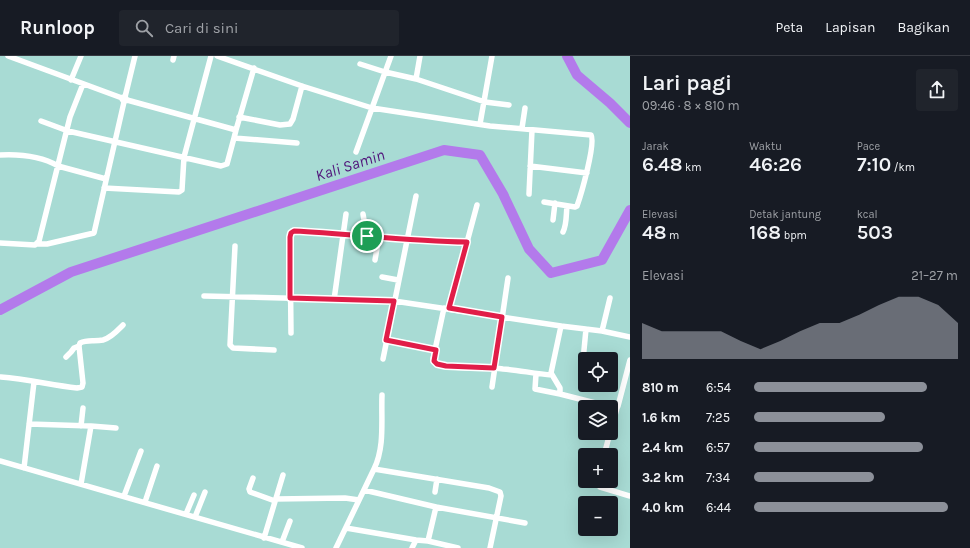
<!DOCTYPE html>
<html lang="id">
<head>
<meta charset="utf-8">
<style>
	:root { --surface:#171b24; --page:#20242c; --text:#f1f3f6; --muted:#9ea1a6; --line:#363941; --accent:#8c9099 }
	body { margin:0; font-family:Karla,sans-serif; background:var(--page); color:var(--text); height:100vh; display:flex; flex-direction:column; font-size:15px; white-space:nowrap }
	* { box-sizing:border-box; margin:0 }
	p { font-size:13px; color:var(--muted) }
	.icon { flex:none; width:22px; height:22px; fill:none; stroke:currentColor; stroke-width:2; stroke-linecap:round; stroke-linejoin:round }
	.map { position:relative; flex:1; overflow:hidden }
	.side { display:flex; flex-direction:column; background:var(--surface); width:340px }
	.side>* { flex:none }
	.fabs { position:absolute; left:578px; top:296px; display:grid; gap:8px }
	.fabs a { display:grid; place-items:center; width:40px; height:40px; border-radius:4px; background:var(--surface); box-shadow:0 4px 16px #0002; font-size:20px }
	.pin { position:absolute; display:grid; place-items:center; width:34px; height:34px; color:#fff; margin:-17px; border:2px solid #fff; border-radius:50%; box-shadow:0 1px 4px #0007 }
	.round { display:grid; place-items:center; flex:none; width:42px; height:42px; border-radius:4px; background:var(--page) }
	.summary { display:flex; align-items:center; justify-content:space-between; height:68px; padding:0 12px }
	h1 { font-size:22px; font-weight:600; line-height:30px }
	.stats { display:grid; grid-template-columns:repeat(3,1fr); gap:6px; height:68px; padding:4px 12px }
	.stats div { display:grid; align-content:center }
	.stats b { font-size:20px; font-weight:600 }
	.stats small { font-size:11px; font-weight:400 }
	.stats p { font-size:11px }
	.chart { height:112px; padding:8px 12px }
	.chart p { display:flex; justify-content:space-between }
	.chart svg { width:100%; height:72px; margin-top:4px; fill:var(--accent); opacity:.7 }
	ul { padding:0 12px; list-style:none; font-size:13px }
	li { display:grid; grid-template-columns:64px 48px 1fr; align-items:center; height:30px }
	li i { height:10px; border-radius:5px; background:var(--accent) }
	header { display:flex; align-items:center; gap:24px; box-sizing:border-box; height:56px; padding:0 20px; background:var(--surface); border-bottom:1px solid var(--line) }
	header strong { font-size:19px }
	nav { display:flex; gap:22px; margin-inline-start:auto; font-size:14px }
	.search { width:280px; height:36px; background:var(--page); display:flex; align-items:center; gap:10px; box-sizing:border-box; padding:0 14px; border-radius:4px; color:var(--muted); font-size:15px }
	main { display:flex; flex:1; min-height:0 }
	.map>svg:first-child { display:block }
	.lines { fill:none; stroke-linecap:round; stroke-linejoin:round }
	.river { stroke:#b37aeb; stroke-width:10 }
	.street { stroke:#fff; stroke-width:5.5 }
	.route-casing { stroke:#fff; stroke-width:8 }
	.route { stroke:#e11d48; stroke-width:5 }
	.labels { text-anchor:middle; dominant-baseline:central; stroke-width:3; stroke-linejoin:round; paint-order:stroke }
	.water-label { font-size:16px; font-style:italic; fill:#50137a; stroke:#a8dbd4 }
</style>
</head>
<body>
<header>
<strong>Runloop</strong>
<div class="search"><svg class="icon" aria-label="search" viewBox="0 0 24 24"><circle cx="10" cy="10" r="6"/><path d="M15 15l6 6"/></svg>Cari di sini</div>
<nav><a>Peta</a><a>Lapisan</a><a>Bagikan</a></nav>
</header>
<main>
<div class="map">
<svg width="630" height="492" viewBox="0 0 630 492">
	<rect width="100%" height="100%" fill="#a8dbd4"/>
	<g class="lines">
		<!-- river -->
		<path class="river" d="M567 0 577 19 610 47 630 67
			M0 254 71 216 444 94 480 99 503 138 529 193 551 217 602 204 630 154"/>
		<!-- street -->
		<path class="street" d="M8 0 122 42
			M217 0 302 30 372 52 490 70 591 79C596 87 581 139 577 150L575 151 544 146
			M173 4 174 0
			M360 8 385 16 416 23 485 46 509 49
			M416 23 420 0
			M71 24 81 0
			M125 41 135 0
			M127 44 236 74 234 82 297 87
			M239 61 280 69 290 68 293 63 302 30
			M41 65 68 75 221 110 227 108 234 82
			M480 68 492 0
			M522 72 525 52
			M236 74 254 12
			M356 96 391 0
			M0 99C20 98 41 100 58 110L106 123
			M530 110 587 117
			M104 132 179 136 182 134 184 101 211 0
			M529 138 532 74
			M363 158 364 164 367 167V180
			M553 164 555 147
			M563 176C567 168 566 158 567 150
			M0 187 35 189 39 185 70 61 83 28
			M36 188H47L94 177 124 46 127 44 125 41H123L122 43 124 46
			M235 190 230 289 233 292 274 294
			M375 204 379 181
			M382 221 398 224
			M204 240 394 245 561 270 602 275 630 281
			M334 244 346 158
			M444 252 433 303 435 307C452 314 484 311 503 313 519 314 535 318 552 319
			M449 253 477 149
			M561 270 551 317 560 332V338L611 351
			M602 275 610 242
			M291 277 290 181 292 175 344 178 434 185 467 186
			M386 283 436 294
			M66 301 71 296 74 292 79 290
			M383 303 416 140
			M582 315 586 273
			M536 318 535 333 560 338
			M1 321C27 323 51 329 77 332L82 331 83 327 79 290 80 287C88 283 94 286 103 284 111 282 117 275 123 269
			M492 331 508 222
			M611 351 617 352 618 350 630 304
			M29 368 91 370
			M81 370 83 352
			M611 374 617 352
			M604 399 610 377
			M0 405 302 492
			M24 412 34 326
			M374 413C385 391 381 364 382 339
			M253 422 249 433 250 436 275 445
			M597 425V428L600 431 630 440
			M81 428 91 370 116 372
			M364 434 436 451 428 485
			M435 436 437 423
			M124 440 141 395
			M276 443 345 442 359 444
			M145 446 157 410
			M436 451 525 467
			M186 458 194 439
			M195 461 205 436
			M346 472 416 484 428 485 458 492
			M264 482 283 419
			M282 486 290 465
			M336 492 374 413 489 432 500 436 501 440 490 492
			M412 492 416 484"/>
	</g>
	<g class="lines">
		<!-- route casing -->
		<g class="route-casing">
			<path id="route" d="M294 175C352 178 409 185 467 186L449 252 502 261 494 312 446 310 437 308 434 305 436 294 386 284 394 245 290 242V181L291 177Z"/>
		</g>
		<!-- route -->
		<use href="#route" class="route"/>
	</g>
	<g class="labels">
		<!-- water labels -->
		<g class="water-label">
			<text transform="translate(350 109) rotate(-18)">Kali Samin</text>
		</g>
	</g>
</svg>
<div class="fabs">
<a><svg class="icon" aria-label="locate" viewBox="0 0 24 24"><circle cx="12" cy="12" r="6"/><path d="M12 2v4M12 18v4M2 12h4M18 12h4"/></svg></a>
<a><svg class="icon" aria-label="layers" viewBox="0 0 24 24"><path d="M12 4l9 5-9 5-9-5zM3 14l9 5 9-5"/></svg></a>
<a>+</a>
<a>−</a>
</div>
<div class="pin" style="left:367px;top:180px;background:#1e9e55"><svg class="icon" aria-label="arrive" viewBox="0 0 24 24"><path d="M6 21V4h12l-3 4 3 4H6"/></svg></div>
</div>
<section class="side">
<div class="summary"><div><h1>Lari pagi</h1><p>09:46 · 8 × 810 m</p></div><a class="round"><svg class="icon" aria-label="share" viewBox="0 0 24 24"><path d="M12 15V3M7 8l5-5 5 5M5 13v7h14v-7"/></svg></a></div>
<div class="stats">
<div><p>Jarak</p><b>6.48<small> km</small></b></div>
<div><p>Waktu</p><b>46:26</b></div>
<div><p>Pace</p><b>7:10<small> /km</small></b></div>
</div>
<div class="stats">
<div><p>Elevasi</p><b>48<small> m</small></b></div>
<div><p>Detak jantung</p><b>168<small> bpm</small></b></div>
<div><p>kcal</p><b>503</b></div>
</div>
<div class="chart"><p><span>Elevasi</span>21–27 m</p>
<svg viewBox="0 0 160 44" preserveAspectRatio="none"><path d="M0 44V22L10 27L20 27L30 27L40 27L50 33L60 38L70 33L80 27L90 22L100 22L110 17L120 11L130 6L140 6L150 11L160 22V44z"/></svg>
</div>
<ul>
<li><b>810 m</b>6:54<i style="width:85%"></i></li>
<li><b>1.6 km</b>7:25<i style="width:64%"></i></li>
<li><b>2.4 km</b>6:57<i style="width:83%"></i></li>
<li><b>3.2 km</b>7:34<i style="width:59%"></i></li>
<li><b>4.0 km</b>6:44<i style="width:95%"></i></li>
</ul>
</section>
</main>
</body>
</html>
